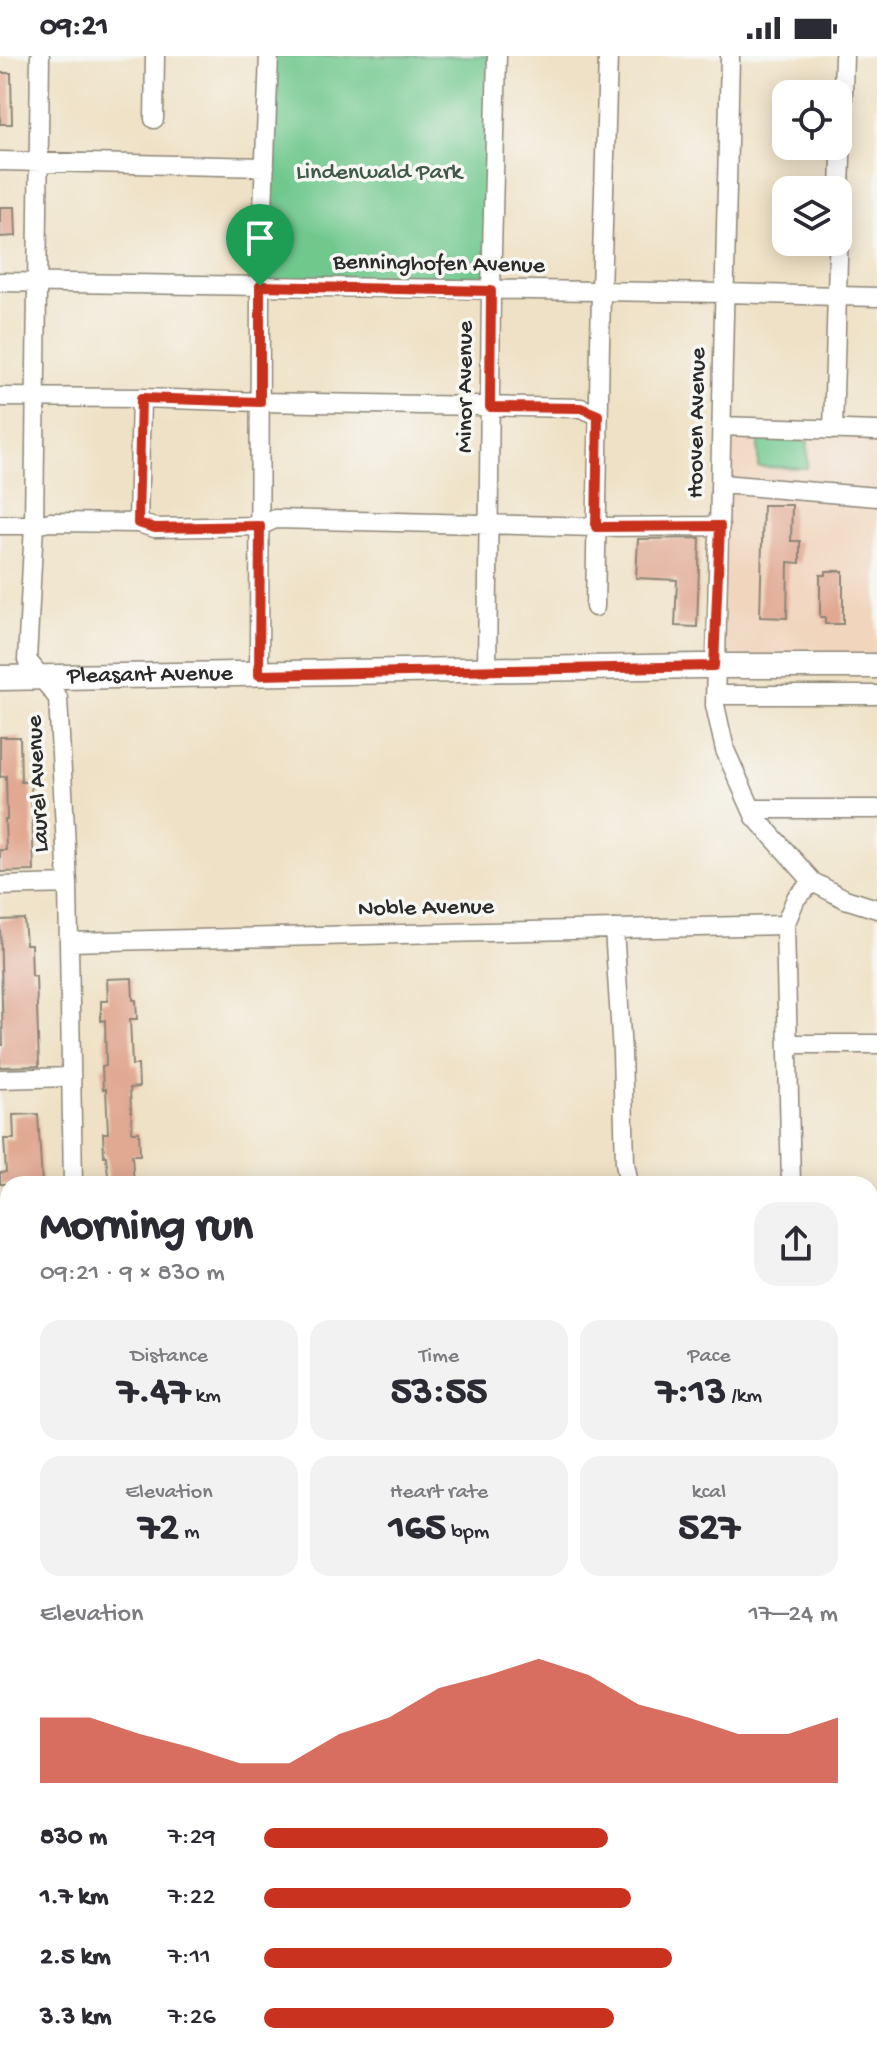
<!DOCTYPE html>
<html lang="en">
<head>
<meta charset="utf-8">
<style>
	:root { --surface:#fff; --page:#f2f2f3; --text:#2b2b33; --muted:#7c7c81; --accent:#c8321e }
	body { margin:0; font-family:"Gochi Hand",sans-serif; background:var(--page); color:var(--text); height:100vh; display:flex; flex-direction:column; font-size:30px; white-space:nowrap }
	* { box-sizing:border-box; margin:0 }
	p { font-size:26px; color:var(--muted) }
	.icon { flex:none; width:44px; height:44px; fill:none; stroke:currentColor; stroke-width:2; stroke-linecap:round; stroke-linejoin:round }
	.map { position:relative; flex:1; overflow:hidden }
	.side { position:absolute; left:0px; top:1120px; width:878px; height:890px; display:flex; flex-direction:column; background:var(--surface); border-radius:24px 24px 0 0; box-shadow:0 4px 20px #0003 }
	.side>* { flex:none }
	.tools { position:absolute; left:772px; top:24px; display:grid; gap:16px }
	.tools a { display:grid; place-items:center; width:80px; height:80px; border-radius:16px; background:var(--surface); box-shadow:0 4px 20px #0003; font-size:40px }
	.pin { position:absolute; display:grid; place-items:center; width:68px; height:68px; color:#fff; margin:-82px -34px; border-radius:50% 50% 50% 0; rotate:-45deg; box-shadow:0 0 8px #0007 }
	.pin .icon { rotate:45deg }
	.round { display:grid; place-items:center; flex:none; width:84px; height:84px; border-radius:24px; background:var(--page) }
	.headline { display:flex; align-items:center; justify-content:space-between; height:136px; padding:0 40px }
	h1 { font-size:44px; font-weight:700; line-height:60px }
	.metrics { display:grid; grid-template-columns:repeat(3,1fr); gap:12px; height:136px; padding:8px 40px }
	.metrics div { display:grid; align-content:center; border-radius:20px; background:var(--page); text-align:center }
	.metrics b { font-size:40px; font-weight:700 }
	.metrics small { font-size:22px; font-weight:400 }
	.metrics p { font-size:22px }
	.chart { height:224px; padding:16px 40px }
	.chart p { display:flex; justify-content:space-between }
	.chart svg { width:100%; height:144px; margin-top:8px; fill:var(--accent); opacity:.7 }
	ul { padding:0 40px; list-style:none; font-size:26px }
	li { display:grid; grid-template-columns:128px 96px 1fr; align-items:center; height:60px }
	li i { height:20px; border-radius:10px; background:var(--accent) }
	.status { display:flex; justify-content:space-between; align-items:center; height:56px; padding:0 40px; background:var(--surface); direction:ltr }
	.status svg { height:22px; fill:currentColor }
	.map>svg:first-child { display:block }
	.built { fill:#f1d5bd }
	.green { fill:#70c88d; stroke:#4e7a5c; stroke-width:2 }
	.building { fill:#e1a892 }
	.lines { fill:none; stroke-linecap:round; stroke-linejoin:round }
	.minor-casing { stroke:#8d8678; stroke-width:21 }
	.major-casing { stroke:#8d8678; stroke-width:27 }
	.minor { stroke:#fff; stroke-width:18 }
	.major { stroke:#fff; stroke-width:24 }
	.route-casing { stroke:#fff; stroke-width:16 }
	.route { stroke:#c8321e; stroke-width:10 }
	.labels { text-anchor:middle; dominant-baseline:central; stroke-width:7; stroke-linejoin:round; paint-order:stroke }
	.park-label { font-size:24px; fill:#405a48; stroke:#f6f6f2 }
	.street-label { font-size:24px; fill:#2b2b2b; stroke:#f6f6f2 }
</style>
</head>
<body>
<div class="status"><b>09:21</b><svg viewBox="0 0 49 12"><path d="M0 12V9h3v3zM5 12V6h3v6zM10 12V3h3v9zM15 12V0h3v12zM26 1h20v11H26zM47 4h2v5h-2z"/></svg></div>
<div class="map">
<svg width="877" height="2009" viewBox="0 0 877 2009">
	<rect width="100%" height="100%" fill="#f6f6f2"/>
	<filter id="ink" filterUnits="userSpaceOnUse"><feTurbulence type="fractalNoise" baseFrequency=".0125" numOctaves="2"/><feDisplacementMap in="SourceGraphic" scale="16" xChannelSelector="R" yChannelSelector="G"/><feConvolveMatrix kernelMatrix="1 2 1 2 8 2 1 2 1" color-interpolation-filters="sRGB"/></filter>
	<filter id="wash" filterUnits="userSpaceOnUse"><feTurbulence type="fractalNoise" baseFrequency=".006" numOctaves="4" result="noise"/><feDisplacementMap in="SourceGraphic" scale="32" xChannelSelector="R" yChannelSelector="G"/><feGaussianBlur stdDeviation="1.8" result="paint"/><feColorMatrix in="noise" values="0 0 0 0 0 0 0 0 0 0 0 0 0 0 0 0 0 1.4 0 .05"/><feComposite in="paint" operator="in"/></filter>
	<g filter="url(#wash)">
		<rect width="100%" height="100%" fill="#efe1c5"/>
		<!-- built -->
		<path class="built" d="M722 370 877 375V610H714Z"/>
		<!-- green -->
		<path class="green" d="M269 0H497L491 235 260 230Z
			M758 384 808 385 807 412 758 411Z"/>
		<g id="blocks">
			<!-- building -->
			<path class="building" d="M0 17H11L12 68H0Z
				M0 151H15L16 180 0 181Z
				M763 449H792L791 485H800V507L788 506 787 562 760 561Z
				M700 482 697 571 675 570 677 524 636 522 638 483Z
				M826 515H843V568H825V561H820V519H826Z
				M0 681H20L21 726H31L34 815 0 816V794H6L5 763H7L6 720 0 721Z
				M24 863 26 888H31L32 920H36L39 1010 0 1011V989H3L0 864Z
				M132 922 133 944H136L137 963H130L132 1009H138L139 1031 130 1032 132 1076H139L140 1099H132L134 1128H109L106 1100H104L103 1077H108L106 1033H103L102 1011 106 1010 105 964 101 965V945H108L107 923Z
				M38 1058 42 1128H0V1117L6 1116 4 1083H14L13 1059Z"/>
		</g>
	</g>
	<g filter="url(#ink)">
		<use href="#blocks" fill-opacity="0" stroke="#8d8678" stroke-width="2"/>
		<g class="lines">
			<!-- minor casing -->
			<g class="minor-casing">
				<path id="minor" d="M40 0 34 469 27 604 58 642 68 828 73 1128
					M730 0 715 649 725 694 755 761 813 826 796 842 785 869 791 1128
					M154 63 155 0
					M0 105 265 111
					M0 226 724 237 877 241
					M0 341 141 342 260 346 581 352 598 359
					M722 370 877 375
					M833 374 844 0
					M721 428 877 441
					M138 467 141 342
					M0 469H34L50 466 138 467 155 472 260 470 275 463 596 471 720 470
					M595 551 601 236 608 0
					M487 615 491 235 497 0
					M259 619 260 230 269 0
					M715 639H877
					M752 753H877
					M813 826 845 843 877 853
					M0 830 68 828
					M614 873 622 996 625 1107 629 1128
					M69 886 785 869
					M788 988H877
					M0 1023 71 1021
					M870 1202H877
					M0 1222 8 1221
					M0 1422 8 1421
					M0 1604H8
					M870 1734 877 1732
					M0 1792 8 1791"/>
			</g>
			<!-- major casing -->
			<g class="major-casing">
				<g id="major">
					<path id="s1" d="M0 622 700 610H877"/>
				</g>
			</g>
			<!-- minor -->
			<use href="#minor" class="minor"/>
			<!-- major -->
			<use href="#major" class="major"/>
		</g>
	</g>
	<g class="lines" filter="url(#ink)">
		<!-- route casing -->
		<g class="route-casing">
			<path id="route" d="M260 230 491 235 490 351 581 352 598 359 596 471 720 470 714 610 259 619 260 470 155 472 138 467 141 342 260 346Z"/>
		</g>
		<!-- route -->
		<use href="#route" class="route"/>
	</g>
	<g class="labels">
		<!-- park labels -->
		<g class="park-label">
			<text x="379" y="117">Lindenwald Park</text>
		</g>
		<!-- street labels -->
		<g class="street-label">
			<text transform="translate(439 209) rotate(1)">Benninghofen Avenue</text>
			<text transform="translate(466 331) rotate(-90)">Minor Avenue</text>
			<text transform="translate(698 367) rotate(-89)">Hooven Avenue</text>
			<text stroke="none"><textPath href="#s1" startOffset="150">Pleasant Avenue</textPath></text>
			<text transform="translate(39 728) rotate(-93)">Laurel Avenue</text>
			<text transform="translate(426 853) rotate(-1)">Noble Avenue</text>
		</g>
	</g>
</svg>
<div class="tools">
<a><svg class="icon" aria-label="locate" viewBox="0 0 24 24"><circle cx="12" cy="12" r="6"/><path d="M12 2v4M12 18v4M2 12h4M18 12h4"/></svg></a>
<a><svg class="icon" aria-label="layers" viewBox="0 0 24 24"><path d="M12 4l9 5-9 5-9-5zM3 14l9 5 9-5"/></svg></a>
</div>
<div class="pin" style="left:260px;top:230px;background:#1e9e55"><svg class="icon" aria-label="arrive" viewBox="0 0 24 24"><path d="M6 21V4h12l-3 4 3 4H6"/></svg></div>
<section class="side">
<div class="headline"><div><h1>Morning run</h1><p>09:21 · 9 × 830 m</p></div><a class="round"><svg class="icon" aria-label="share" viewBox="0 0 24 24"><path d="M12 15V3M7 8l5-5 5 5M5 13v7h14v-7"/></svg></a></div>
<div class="metrics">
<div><p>Distance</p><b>7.47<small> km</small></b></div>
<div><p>Time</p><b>53:55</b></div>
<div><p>Pace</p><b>7:13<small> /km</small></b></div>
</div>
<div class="metrics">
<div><p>Elevation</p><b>72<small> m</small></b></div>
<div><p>Heart rate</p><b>165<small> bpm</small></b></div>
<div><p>kcal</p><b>527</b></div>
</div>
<div class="chart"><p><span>Elevation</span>17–24 m</p>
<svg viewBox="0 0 160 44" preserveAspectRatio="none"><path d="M0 44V24L10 24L20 29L30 33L40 38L50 38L60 29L70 24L80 15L90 11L100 6L110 11L120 20L130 24L140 29L150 29L160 24V44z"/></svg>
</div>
<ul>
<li><b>830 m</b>7:29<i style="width:60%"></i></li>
<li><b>1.7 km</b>7:22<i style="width:64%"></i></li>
<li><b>2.5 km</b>7:11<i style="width:71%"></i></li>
<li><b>3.3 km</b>7:26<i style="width:61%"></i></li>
</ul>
</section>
</div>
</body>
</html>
